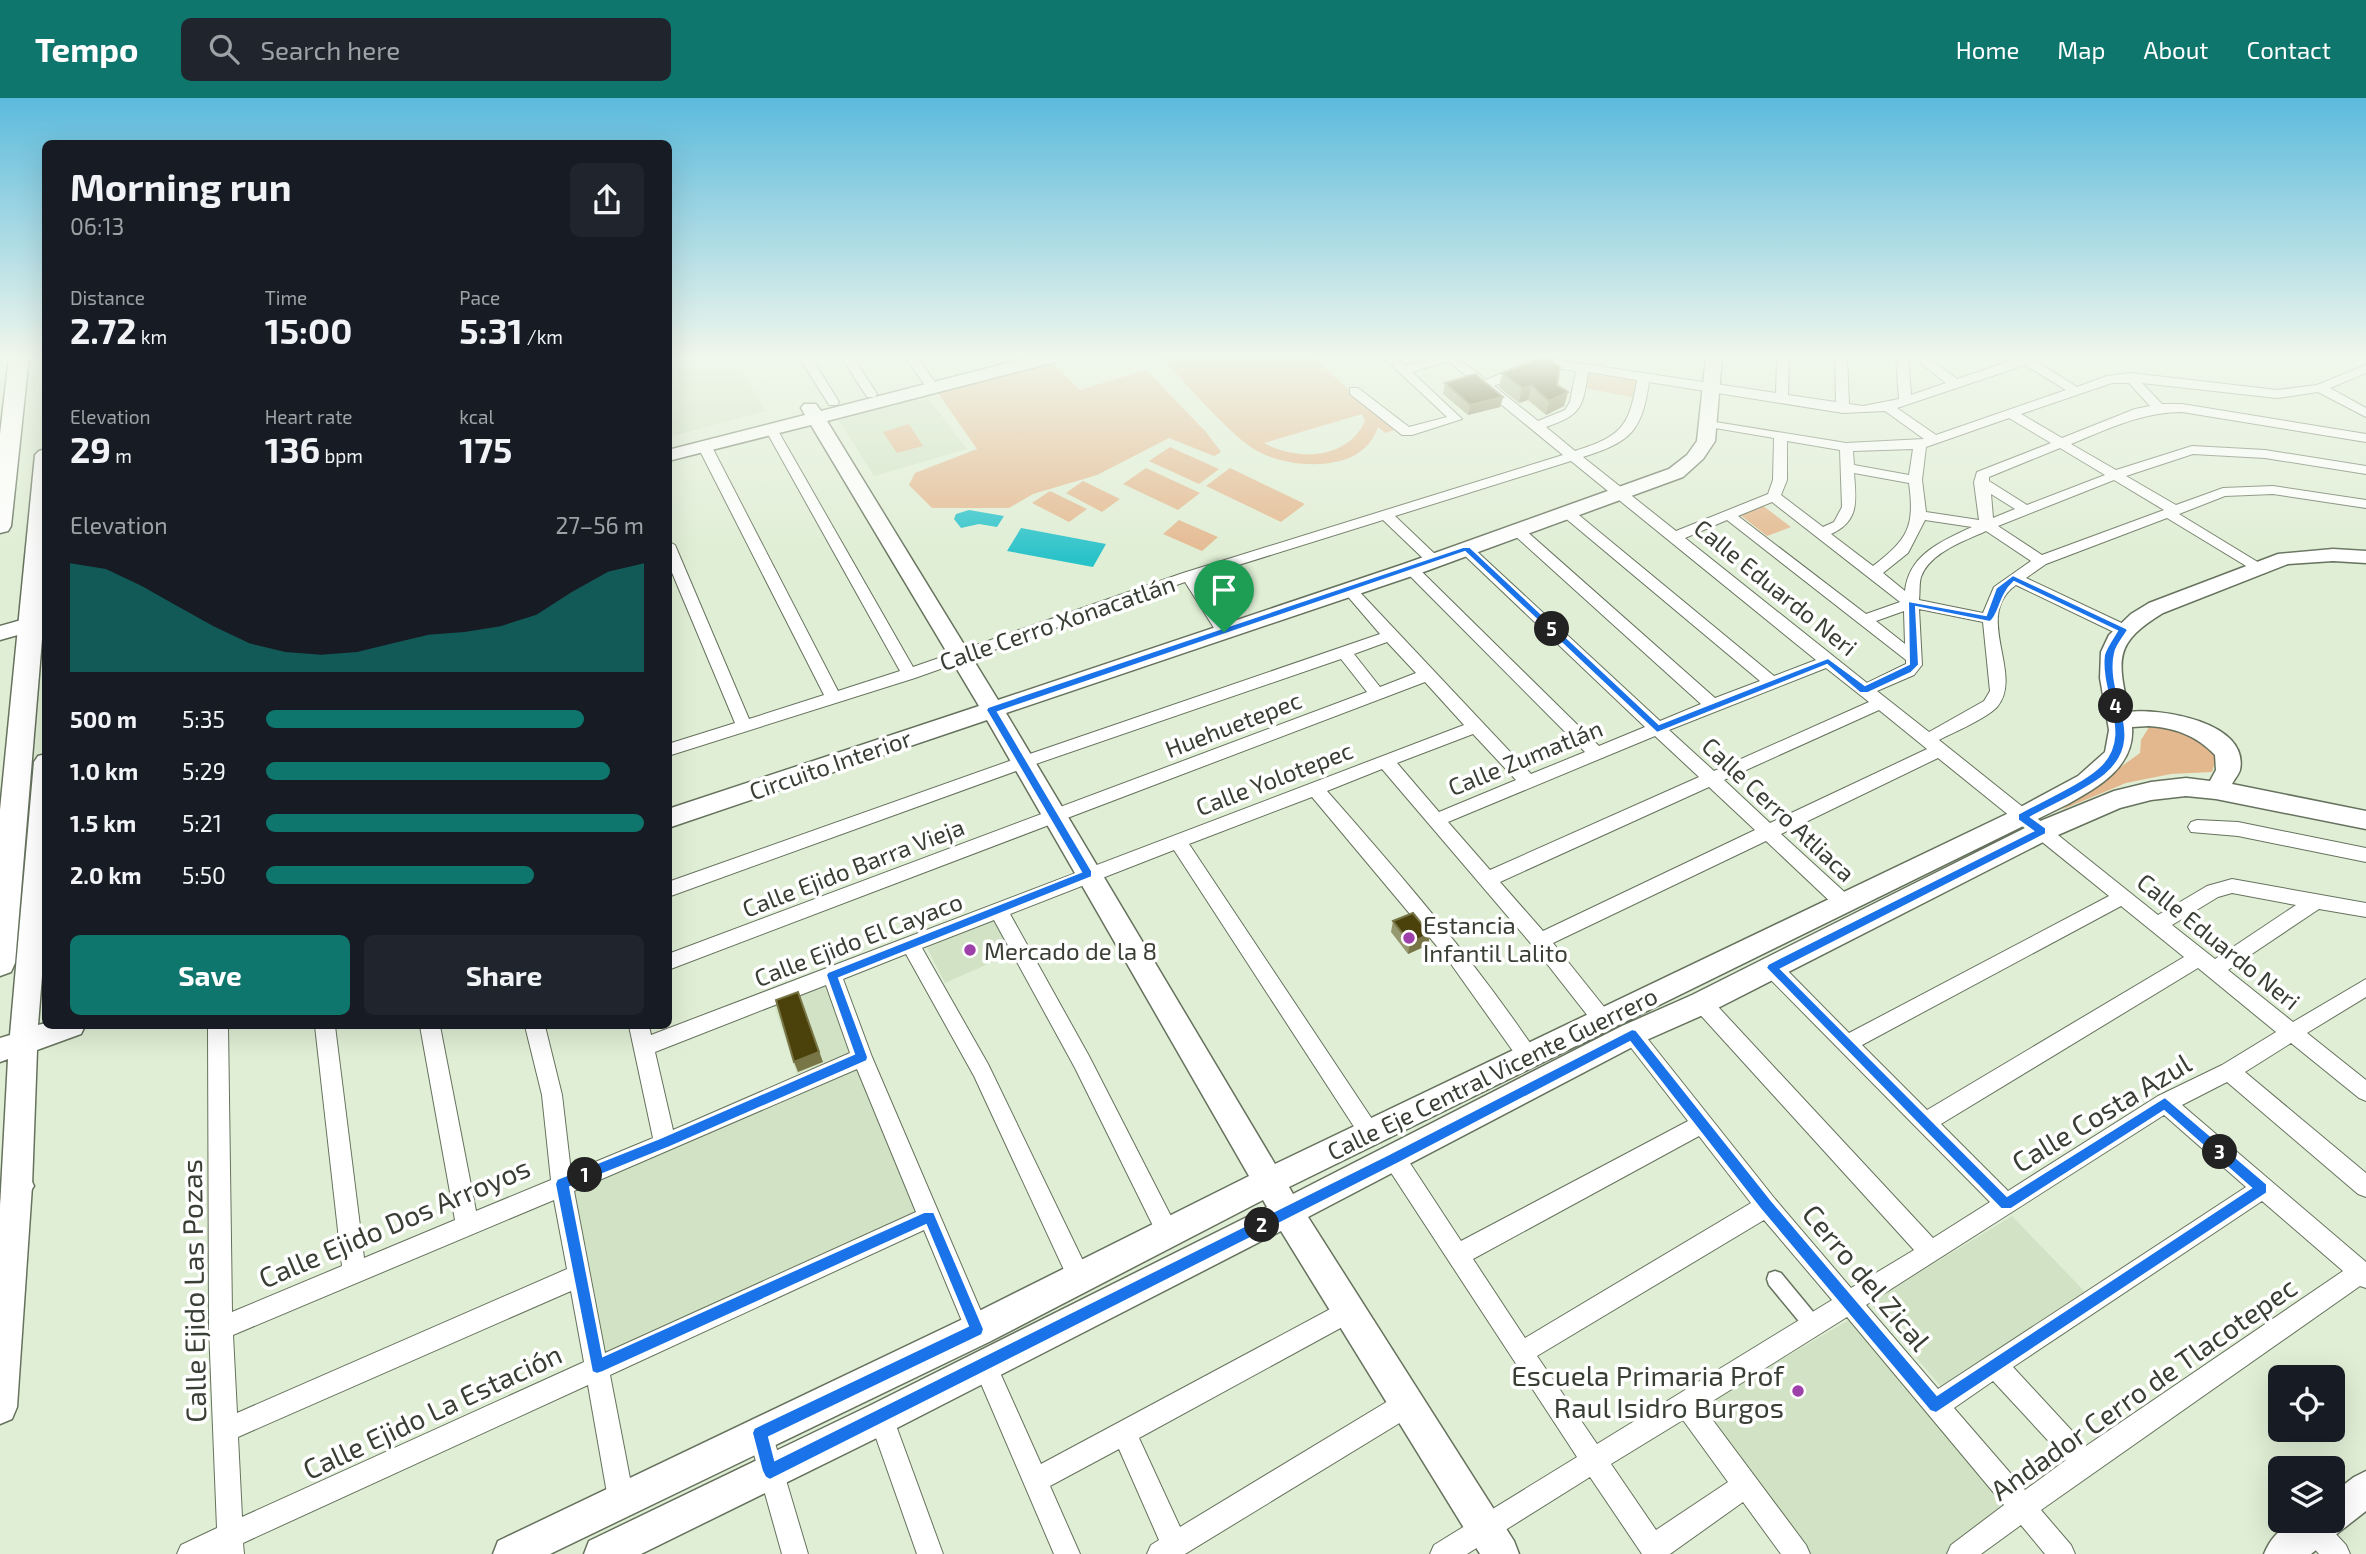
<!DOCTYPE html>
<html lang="en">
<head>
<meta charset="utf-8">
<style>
	:root { --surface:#171b24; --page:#20242c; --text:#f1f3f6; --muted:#9ea1a6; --accent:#0f766e }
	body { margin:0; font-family:"Exo 2",sans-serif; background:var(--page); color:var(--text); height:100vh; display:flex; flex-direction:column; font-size:26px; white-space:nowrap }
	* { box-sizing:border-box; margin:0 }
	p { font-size:23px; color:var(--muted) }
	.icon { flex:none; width:38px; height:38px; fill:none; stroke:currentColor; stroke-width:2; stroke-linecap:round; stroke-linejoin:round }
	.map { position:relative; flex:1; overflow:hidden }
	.details { position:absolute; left:42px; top:42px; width:630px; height:889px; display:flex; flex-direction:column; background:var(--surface); border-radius:10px; box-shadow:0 7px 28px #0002 }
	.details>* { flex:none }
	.tools { position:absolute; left:2268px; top:1267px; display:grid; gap:14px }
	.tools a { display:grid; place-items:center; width:77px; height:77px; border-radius:10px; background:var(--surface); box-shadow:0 7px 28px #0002; font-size:35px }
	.pin { position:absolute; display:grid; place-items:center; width:60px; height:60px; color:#fff; margin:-72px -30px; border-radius:50% 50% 50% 0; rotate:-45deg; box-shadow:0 0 7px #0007 }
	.pin .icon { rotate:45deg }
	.km { position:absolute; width:35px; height:35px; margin:-18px; border-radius:50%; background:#222; color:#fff; font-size:19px; line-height:35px; text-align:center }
	.round { display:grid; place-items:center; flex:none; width:74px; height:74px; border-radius:10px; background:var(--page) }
	.head { display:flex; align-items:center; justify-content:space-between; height:119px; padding:0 28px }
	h1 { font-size:38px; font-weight:700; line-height:52px }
	.metrics { display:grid; grid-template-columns:repeat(3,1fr); gap:10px; height:119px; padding:7px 28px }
	.metrics div { display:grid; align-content:center }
	.metrics b { font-size:35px; font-weight:700 }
	.metrics small { font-size:19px; font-weight:400 }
	.metrics p { font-size:19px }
	.chart { height:196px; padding:14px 28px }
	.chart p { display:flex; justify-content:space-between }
	.chart svg { width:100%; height:126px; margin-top:7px; fill:var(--accent); opacity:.7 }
	.primary-button { display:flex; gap:14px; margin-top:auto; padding:14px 28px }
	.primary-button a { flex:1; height:80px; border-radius:10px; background:var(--accent); color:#fff; font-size:28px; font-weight:700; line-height:80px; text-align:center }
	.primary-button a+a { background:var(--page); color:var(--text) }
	ul { padding:0 28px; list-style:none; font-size:23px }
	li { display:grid; grid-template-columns:112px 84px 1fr; align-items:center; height:52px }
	li i { height:18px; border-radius:9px; background:var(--accent) }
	header { display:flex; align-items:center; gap:42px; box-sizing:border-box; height:98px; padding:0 35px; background:var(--accent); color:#fff }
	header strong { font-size:33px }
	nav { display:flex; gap:38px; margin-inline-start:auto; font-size:24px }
	.search { width:490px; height:63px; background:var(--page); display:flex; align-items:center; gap:18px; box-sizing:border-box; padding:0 24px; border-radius:10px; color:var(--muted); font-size:26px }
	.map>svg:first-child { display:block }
	.built { fill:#d1e3c4 }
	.green { fill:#e4b88f; fill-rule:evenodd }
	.water { fill:#28c2c9 }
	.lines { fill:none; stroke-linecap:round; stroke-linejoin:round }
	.pedestrian-casing { stroke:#66725d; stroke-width:3 }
	.minor-casing { stroke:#66725d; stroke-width:2 }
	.secondary-casing { stroke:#66725d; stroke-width:3 }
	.primary-casing { stroke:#66725d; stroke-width:3 }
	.pedestrian { fill:#fff; fill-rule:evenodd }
	.minor { fill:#fff; fill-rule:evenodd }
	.secondary { fill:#fff; fill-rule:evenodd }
	.primary { fill:#fff; fill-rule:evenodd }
	.wall { fill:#969870 }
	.shaded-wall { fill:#787547 }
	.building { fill:#4b410a; stroke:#787547; stroke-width:2 }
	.route { fill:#1a73e8; stroke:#fff; stroke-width:2; fill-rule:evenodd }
	.poi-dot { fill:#9d40aa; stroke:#fff; stroke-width:2.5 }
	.labels { text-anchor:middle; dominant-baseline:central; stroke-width:7; stroke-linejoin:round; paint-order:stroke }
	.street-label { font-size:24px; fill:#393f35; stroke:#fff }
	.poi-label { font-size:24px; fill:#393f35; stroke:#fff; text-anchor:start }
	.near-street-label { font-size:28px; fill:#393f35; stroke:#fff }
	.near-poi-label { font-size:28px; fill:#393f35; stroke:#fff; text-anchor:end }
</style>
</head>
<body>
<header>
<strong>Tempo</strong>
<div class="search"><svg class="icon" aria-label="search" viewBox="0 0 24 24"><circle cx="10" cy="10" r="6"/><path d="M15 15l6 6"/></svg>Search here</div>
<nav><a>Home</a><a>Map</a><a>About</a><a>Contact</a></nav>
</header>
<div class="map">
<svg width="2366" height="1456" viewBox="0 0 2366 1456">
	<rect width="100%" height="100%" fill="#e0eed5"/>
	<!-- built -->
	<path class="built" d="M669 259H734L766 313 669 339Z
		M925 296 967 351 874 378 837 320Z
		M994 821 1013 855 945 885 927 850Z
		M827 884 852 954 797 976 773 904Z
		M859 965 921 1115 603 1258 567 1089Z
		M2012 1118 2087 1196 1943 1291 1870 1205Z
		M1854 1219 2016 1409 1951 1456H1802L1695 1312Z"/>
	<!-- green -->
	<path class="green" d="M1161 259H1183L1184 262 1195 259H1312L1394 332 1385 335 1378 329C1371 349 1356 360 1335 364 1308 370 1270 364 1248 347 1219 325 1187 286 1161 259ZM1362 316 1365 323C1347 362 1298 363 1264 345Z
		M1051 264 1080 292 1146 272 1206 334 1221 354 1214 358 1169 340 1097 377 1033 396 1009 410H932L909 387 915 375 977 351 938 295Z
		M1588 276 1639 283 1636 300 1585 290Z
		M909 326 923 348 897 355 883 334Z
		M1170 349 1219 371 1199 386 1149 363Z
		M1146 370 1200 395 1178 412 1123 386Z
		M1230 370 1305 406 1281 424 1206 388Z
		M1083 383 1120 401 1102 414 1066 395Z
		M1050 393 1087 411 1069 424 1032 405Z
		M1762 407 1791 429 1767 438 1739 416Z
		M1179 422 1218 439 1202 453 1163 436Z
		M2151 626 2174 627 2218 654 2212 674 2171 676 2126 685 2061 712 2140 655 2141 642Z"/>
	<!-- water -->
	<path class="water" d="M969 412 1004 418 997 429 979 426 961 430 954 421 956 416Z
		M1021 430 1106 446 1093 469 1007 453Z"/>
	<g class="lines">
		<!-- pedestrian casing -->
		<g class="pedestrian-casing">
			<path id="pedestrian" d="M1775 1173 1781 1175 1819 1221 1821 1227 1819 1233 1813 1235 1807 1233 1769 1187 1767 1181 1769 1175Z"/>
		</g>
		<!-- minor casing -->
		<g class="minor-casing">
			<path id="minor" d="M799 259H811L839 304 837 307H829Z
				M841 259H853L877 296 875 299H867Z
				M905 259H917L939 290 937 293H929Z
				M1383 259H1396L1406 268C1450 254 1450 253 1486 282L1524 266 1550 261 1776 295 1777 259H1789L1788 297 1836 304 1835 259H1847L1849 306 1863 308 1899 301 1896 259H1908L1911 297 1946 285 1913 259H1927L1957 281 2022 259H2042L2036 263 2077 289 2107 278 2130 275 2277 292 2317 287 2366 267V275L2330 290 2366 310V319L2318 294 2277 300 2142 285 2162 306H2182L2366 336V344L2182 314C2142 314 2108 331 2071 346L2116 372 2192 348 2265 352 2366 368V376L2265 360 2193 356 2126 378 2176 407 2223 390 2273 388 2366 402V410L2273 396 2225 398 2179 416 2261 466 2263 469 2256 474 2167 420 2046 466 2026 480 2128 528 2131 532 2123 537 2118 536 2016 487C1972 518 2025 576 1997 609 1986 621 1954 634 1939 642L2158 817 2207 788 2232 781 2366 805V819L2319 811 2228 872 2293 924 2366 881V899L2307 935 2366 982V1003L2359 1000 2291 945 2245 974 2366 1075V1099L2358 1096 2227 984 2182 1007 2366 1164V1190L2360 1188 2041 1412 2071 1447 2075 1456H2045L2021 1427 1981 1456H1947L1951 1447 2004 1407 1847 1219 1703 1309 1806 1447 1810 1456H1781L1743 1404 1670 1456H1642L1590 1379 1467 1456H1430L1434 1447 1577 1359 1386 1067 1383 1060 1386 1053 1394 1050 1402 1053 1461 1143 1688 1023 1625 942 1622 936 1625 930 1632 927 1639 930 1775 1101 1851 1190 1914 1152 1695 911 1692 905 1695 899 1702 897 1709 899 1933 1140 1990 1104 1765 876 1762 870 1765 864 1772 862 1779 864 1849 935 2109 798 1938 660 1781 736 1851 800 1853 805 1851 810 1844 812 1837 810 1766 743 1553 845 1609 915 1612 921 1609 927 1602 929 1595 927 1533 848 1382 671 1327 693C1400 776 1472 859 1534 951L1537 957 1534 963 1527 966 1520 963 1446 859 1312 699 1189 746 1376 1027 1380 1034 1376 1041 1369 1044 1362 1041 1174 752 1010 816 1089 958 1175 1126 1178 1133 1175 1140 1167 1144 1159 1140 1075 970 994 822 922 850 988 966 1087 1171 1090 1179 1087 1187 1079 1190 1071 1187 974 978 906 856 843 881 872 959 989 1232 985 1240 977 1244 969 1240 924 1132 610 1277 634 1401 630 1410 621 1414 612 1410 608 1401 588 1287 243 1445 244 1456H177L181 1447 217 1430 209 1230 208 928H228L232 1214 342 1168 315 928H335L364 1160 455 1122 420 928H440L476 1113 551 1082 542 997 525 928H545L562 997 571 1074 653 1040 629 928H649L651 937 1464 627 1425 584 668 872V856L1367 594 1341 561 1030 668 668 799V784L1018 660 1380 536 1344 494 1342 491 1344 488H1354L1531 676 1585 654 1406 474 1404 471 1406 468H1416L1599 648 1645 629 1461 454V448H1471L1660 623 1701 606 1513 436V430H1523L1715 600 1760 583 1564 419V413H1574L1774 578 1816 562 1571 363 1395 418 1438 459 1440 462 1438 465H1428L1383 422 1197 480 1232 534 1229 538H1219L1185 484 915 580 668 658V646L735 625 668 465V443L675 447 749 621 824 597 698 349 700 346H710L712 349 838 593 900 573 765 331 766 328H776L777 331 913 569 1183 475 1563 357 1448 263 1412 274 1462 321 1412 337H1402L1350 296V290H1358L1409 329 1447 319ZM2025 267 2066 292 1936 337 1897 310ZM1550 269 1576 273 1570 304 1565 312 1538 323 1494 288 1531 272ZM1588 274 1637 282C1629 329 1622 338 1575 353L1546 329C1581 317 1583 310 1588 274ZM1649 284 1843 315 1885 313 1924 341 1846 345 1703 322V328L1774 340 1773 382 1768 396 1676 433 1583 359C1631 344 1642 333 1649 284ZM2112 285H2129L2150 308 2135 311 2062 340 2021 316ZM2009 320 2051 345 1977 374 1974 384 1979 422 1926 414 1922 382 1926 349ZM1787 343 1840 352 1842 409 1834 424 1823 429 1781 397 1787 382ZM2060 350 2105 377 2027 407 1989 383V379ZM1913 351 1909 377 1854 367 1853 353ZM1854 375 1909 385C1915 429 1908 441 1873 468L1831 436C1860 423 1856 402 1854 375ZM2114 382 2164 412 2042 457 1998 428ZM1991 396 2015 411 1993 420ZM1772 404 1900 504 1866 516 1738 418ZM1727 422 1906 562V566L1867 585 1685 440ZM1925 422 1972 429C1942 443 1909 456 1905 493L1883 475 1908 455ZM1986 433 2031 463 1994 489 1983 515 1919 502C1920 495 1919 485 1921 479 1930 454 1965 443 1986 433ZM1919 511 1983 524 1990 593 1984 603 1929 634 1877 593 1914 577 1922 567ZM1904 513 1905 546 1876 523ZM1387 544 1416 575 1380 589 1354 556ZM1826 570 1869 604 1714 673 1669 632ZM1879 612 1927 651 1770 725 1724 682ZM1473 636 1516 682 1439 714 1397 665ZM1655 638 1699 679 1490 772 1448 724ZM1709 689 1755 732 1543 833 1500 784ZM2232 795 2296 807 2215 861 2172 827 2218 799ZM2121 808 2184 859 1927 1012 1862 947ZM2198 870 2276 934 2222 967 2158 998 2008 1093 1941 1026ZM826 887 850 955 673 1032 655 954ZM857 971 916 1114 605 1255 574 1093ZM2164 1017 2246 1089 1938 1291 1866 1207ZM1699 1038 1751 1105 1525 1240 1473 1161ZM554 1102 567 1171 237 1315 233 1237ZM2262 1103 2343 1173 2086 1348 2013 1269ZM1764 1122 1832 1202 1597 1346 1537 1258ZM571 1193 584 1264 242 1419 238 1339ZM1993 1283 2066 1362 2025 1392 1954 1310ZM1683 1322 1728 1384 1656 1432 1611 1366Z
				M2207 259H2264L2258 263H2213Z
				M2197 722 2238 724 2366 750V764L2238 738 2191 734 2188 729 2191 724Z
				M1349 1201 1357 1205 1361 1213 1357 1221 1139 1340 1180 1429 1398 1297 1407 1294 1416 1297 1419 1306 1416 1315 1185 1456H1147L1151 1447 1159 1442 1119 1351 1050 1388 1080 1456H1054L973 1267 977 1259 985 1255 993 1259 1041 1366Z
				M881 1308 890 1311 943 1456H917L869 1320 872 1311Z
				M760 1323 769 1326 772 1335 808 1456H782L748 1335 751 1326Z
				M2305 1423H2324L2346 1447 2350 1456H2319L2305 1440 2301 1431Z"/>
		</g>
		<!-- secondary casing -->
		<g class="secondary-casing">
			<path id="secondary" d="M1031 259H1060L1058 263 827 323 998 602 1404 466 1669 371 1687 357 1697 343 1706 259H1722L1715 343 1703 361 1683 379 1418 476 1006 615 1275 1066 2013 713 2078 678 2105 654 2109 632 2100 580 2101 554 2109 537 2131 516 2149 505 2278 456 2333 451 2366 453V465L2333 463 2288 466 2163 515C2114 545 2117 560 2129 614 2160 610 2250 624 2240 672 2239 676 2234 682 2232 686L2366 713V731L2216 701 2186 698 2151 702 2120 710 2051 740 1712 913 1642 944 1308 1119 1514 1443 1519 1456H1480L1281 1133 893 1332 641 1456H584L589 1443 869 1308 1267 1109 1263 1102 989 1244 550 1456H493L498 1443 965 1220 1249 1078 987 622 668 730V711L979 608 811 327 668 363V352L805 317 801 310 804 306H816L821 313ZM2149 628C2176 630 2197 638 2215 657L2216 672 2210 683 2186 680 2151 684 2114 693 2033 726 1692 897 1622 928 1293 1096 1289 1089 2068 706C2098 689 2135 669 2132 629Z
				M46 515V529L0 542V528Z
				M46 656V829L38 927 46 925V928H85L81 936 37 952 32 1088 17 1309 12 1321 0 1326V1110L8 961 0 964V940L10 937 34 664 38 658Z
				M2366 1373V1413L2311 1456H2264C2278 1422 2301 1423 2333 1423V1395L2354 1379Z"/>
		</g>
		<!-- primary casing -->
		<g class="primary-casing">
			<path id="primary" d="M9 259H29L11 428 8 433 0 435V336Z
				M46 351V493L15 865 11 874 0 878V712L35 357 39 353Z
				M17 1072 29 1077 34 1088 12 1122 0 1127C0 1103 0 1082 17 1072Z"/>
		</g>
		<!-- pedestrian -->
		<use href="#pedestrian" class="pedestrian"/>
		<!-- minor -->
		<use href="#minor" class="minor"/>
		<!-- secondary -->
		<use href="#secondary" class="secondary"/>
		<!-- primary -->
		<use href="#primary" class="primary"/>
	</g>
	<!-- wall -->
	<path class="wall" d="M1502 275 1557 287 1568 294 1564 308 1546 317 1528 302 1519 305 1499 289Z
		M1445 285 1503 299 1500 309 1468 317 1443 296Z
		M1393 823 1430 836 1428 847 1408 856 1391 834Z"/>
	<!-- shaded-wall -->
	<path class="shaded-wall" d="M1532 288 1528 302 1519 305 1522 290Z
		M1568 294 1564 308 1546 317 1549 303Z
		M1503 299 1500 309 1468 317 1470 307Z
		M1430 836 1428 847 1408 856 1410 845Z
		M798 894 823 964 798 974 794 964Z"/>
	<!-- building -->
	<path class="building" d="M1546 259 1560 269 1557 287 1568 294 1549 303 1532 288 1522 290 1502 275Z
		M1475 276 1503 299 1470 307 1445 285Z
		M1413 815 1430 836 1410 845 1393 823Z
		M798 894 819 954 794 964 776 902Z"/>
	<!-- sky -->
	<linearGradient id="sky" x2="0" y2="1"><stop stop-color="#5bbadc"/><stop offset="0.56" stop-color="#f1f7ec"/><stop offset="1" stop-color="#f1f7ec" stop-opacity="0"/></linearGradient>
	<rect width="2366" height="463" fill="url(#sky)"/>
	<!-- route -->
	<path class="route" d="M1463 449H1470L1659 626 1828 560 1865 587 1909 566 1908 503 1986 517 1996 490 2013 477 2126 530 2128 532C2124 539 2116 548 2115 555 2105 599 2150 639 2105 677 2084 694 2054 706 2031 719L2046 730V736L1781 871 2007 1098 2165 999 2267 1086V1095L1936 1315 1930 1313 1762 1113 1630 944 1399 1065 770 1382 765 1379 762 1373 752 1335 754 1330 968 1228 926 1127 603 1274 597 1276 592 1274 555 1086 557 1081 660 1040 854 956 826 877 828 874 1081 774 986 612 988 609ZM1465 454 1657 635 1827 567 1860 595H1868L1911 575 1919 567 1916 509 1990 524C2000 517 1999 497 2014 484L2117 533C2113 540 2106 549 2104 557 2099 596 2134 639 2098 670 2080 686 2041 703 2018 716V722L2033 733 1768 866 1766 870 2001 1111H2011L2164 1013 2251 1090 1937 1297 1772 1103 1636 932 1632 931 1389 1056 775 1362 769 1339 982 1237 984 1231 934 1114H924L603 1258 570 1089 670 1049 867 963 868 959 839 880 1092 779V773L998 614Z"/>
	<!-- markers -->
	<g class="poi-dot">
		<circle cx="1409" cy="840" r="7"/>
		<circle cx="970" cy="852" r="7"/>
		<circle cx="1798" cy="1293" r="7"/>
	</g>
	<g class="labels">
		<!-- street labels -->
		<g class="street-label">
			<text transform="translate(1776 489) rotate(39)">Calle Eduardo Neri</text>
			<text transform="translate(1057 524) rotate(-19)">Calle Cerro Xonacatlán</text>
			<text transform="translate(1233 626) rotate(-21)">Huehuetepec</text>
			<text transform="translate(1525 659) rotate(-22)">Calle Zumatlán</text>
			<text transform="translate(830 666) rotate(-19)">Circuito Interior</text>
			<text transform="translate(1274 680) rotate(-21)">Calle Yolotepec</text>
			<text transform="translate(1779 711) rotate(43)">Calle Cerro Atliaca</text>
			<text transform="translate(853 769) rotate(-21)">Calle Ejido Barra Vieja</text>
			<text transform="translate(858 841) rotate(-21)">Calle Ejido El Cayaco</text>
			<text transform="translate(2219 843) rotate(39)">Calle Eduardo Neri</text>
			<text transform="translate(1492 975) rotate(-26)">Calle Eje Central Vicente Guerrero</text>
		</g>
		<!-- poi labels -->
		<g class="poi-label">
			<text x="1423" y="826">Estancia<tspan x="1423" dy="28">Infantil Lalito</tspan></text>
			<text x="984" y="852">Mercado de la 8</text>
		</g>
		<!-- near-street labels -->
		<g class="near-street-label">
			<text transform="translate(2101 1014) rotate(-31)">Calle Costa Azul</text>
			<text transform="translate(394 1124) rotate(-23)">Calle Ejido Dos Arroyos</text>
			<text transform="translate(1867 1179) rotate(50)">Cerro del Zical</text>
			<text transform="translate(193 1193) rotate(-91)">Calle Ejido Las Pozas</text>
			<text transform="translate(2143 1290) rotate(-35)">Andador Cerro de Tlacotepec</text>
			<text transform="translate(432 1313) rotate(-25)">Calle Ejido La Estación</text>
		</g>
		<!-- near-poi labels -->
		<g class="near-poi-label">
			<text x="1784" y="1277">Escuela Primaria Prof<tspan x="1784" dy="32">Raul Isidro Burgos</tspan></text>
		</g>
	</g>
</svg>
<div class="tools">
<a><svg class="icon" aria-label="locate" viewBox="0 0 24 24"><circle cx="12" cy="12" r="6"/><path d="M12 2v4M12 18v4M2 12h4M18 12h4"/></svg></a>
<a><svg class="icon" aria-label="layers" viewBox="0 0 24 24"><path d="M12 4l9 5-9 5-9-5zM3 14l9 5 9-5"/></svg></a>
</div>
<div class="pin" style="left:1224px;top:534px;background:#1e9e55"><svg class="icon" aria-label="arrive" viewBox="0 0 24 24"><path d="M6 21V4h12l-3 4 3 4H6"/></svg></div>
<b class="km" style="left:585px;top:1077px">1</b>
<b class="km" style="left:1262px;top:1127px">2</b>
<b class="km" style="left:2220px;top:1054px">3</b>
<b class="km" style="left:2116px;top:608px">4</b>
<b class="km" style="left:1552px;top:531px">5</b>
<section class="details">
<div class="head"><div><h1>Morning run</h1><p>06:13</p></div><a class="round"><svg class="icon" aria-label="share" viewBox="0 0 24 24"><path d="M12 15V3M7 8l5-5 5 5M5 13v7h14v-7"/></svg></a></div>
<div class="metrics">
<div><p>Distance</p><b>2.72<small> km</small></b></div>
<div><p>Time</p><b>15:00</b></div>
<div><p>Pace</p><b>5:31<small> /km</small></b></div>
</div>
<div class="metrics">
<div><p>Elevation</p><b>29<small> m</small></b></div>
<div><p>Heart rate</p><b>136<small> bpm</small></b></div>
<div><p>kcal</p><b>175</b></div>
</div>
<div class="chart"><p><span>Elevation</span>27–56 m</p>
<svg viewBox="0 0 160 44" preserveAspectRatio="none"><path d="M0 44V6L10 8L20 14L30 21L40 28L50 34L60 37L70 38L80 37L90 34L100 31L110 30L120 28L130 24L140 16L150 9L160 6V44z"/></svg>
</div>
<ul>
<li><b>500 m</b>5:35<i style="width:84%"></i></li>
<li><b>1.0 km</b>5:29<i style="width:91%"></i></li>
<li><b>1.5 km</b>5:21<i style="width:100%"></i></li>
<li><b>2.0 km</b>5:50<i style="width:71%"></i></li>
</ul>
<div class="primary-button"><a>Save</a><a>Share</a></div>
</section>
</div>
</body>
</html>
